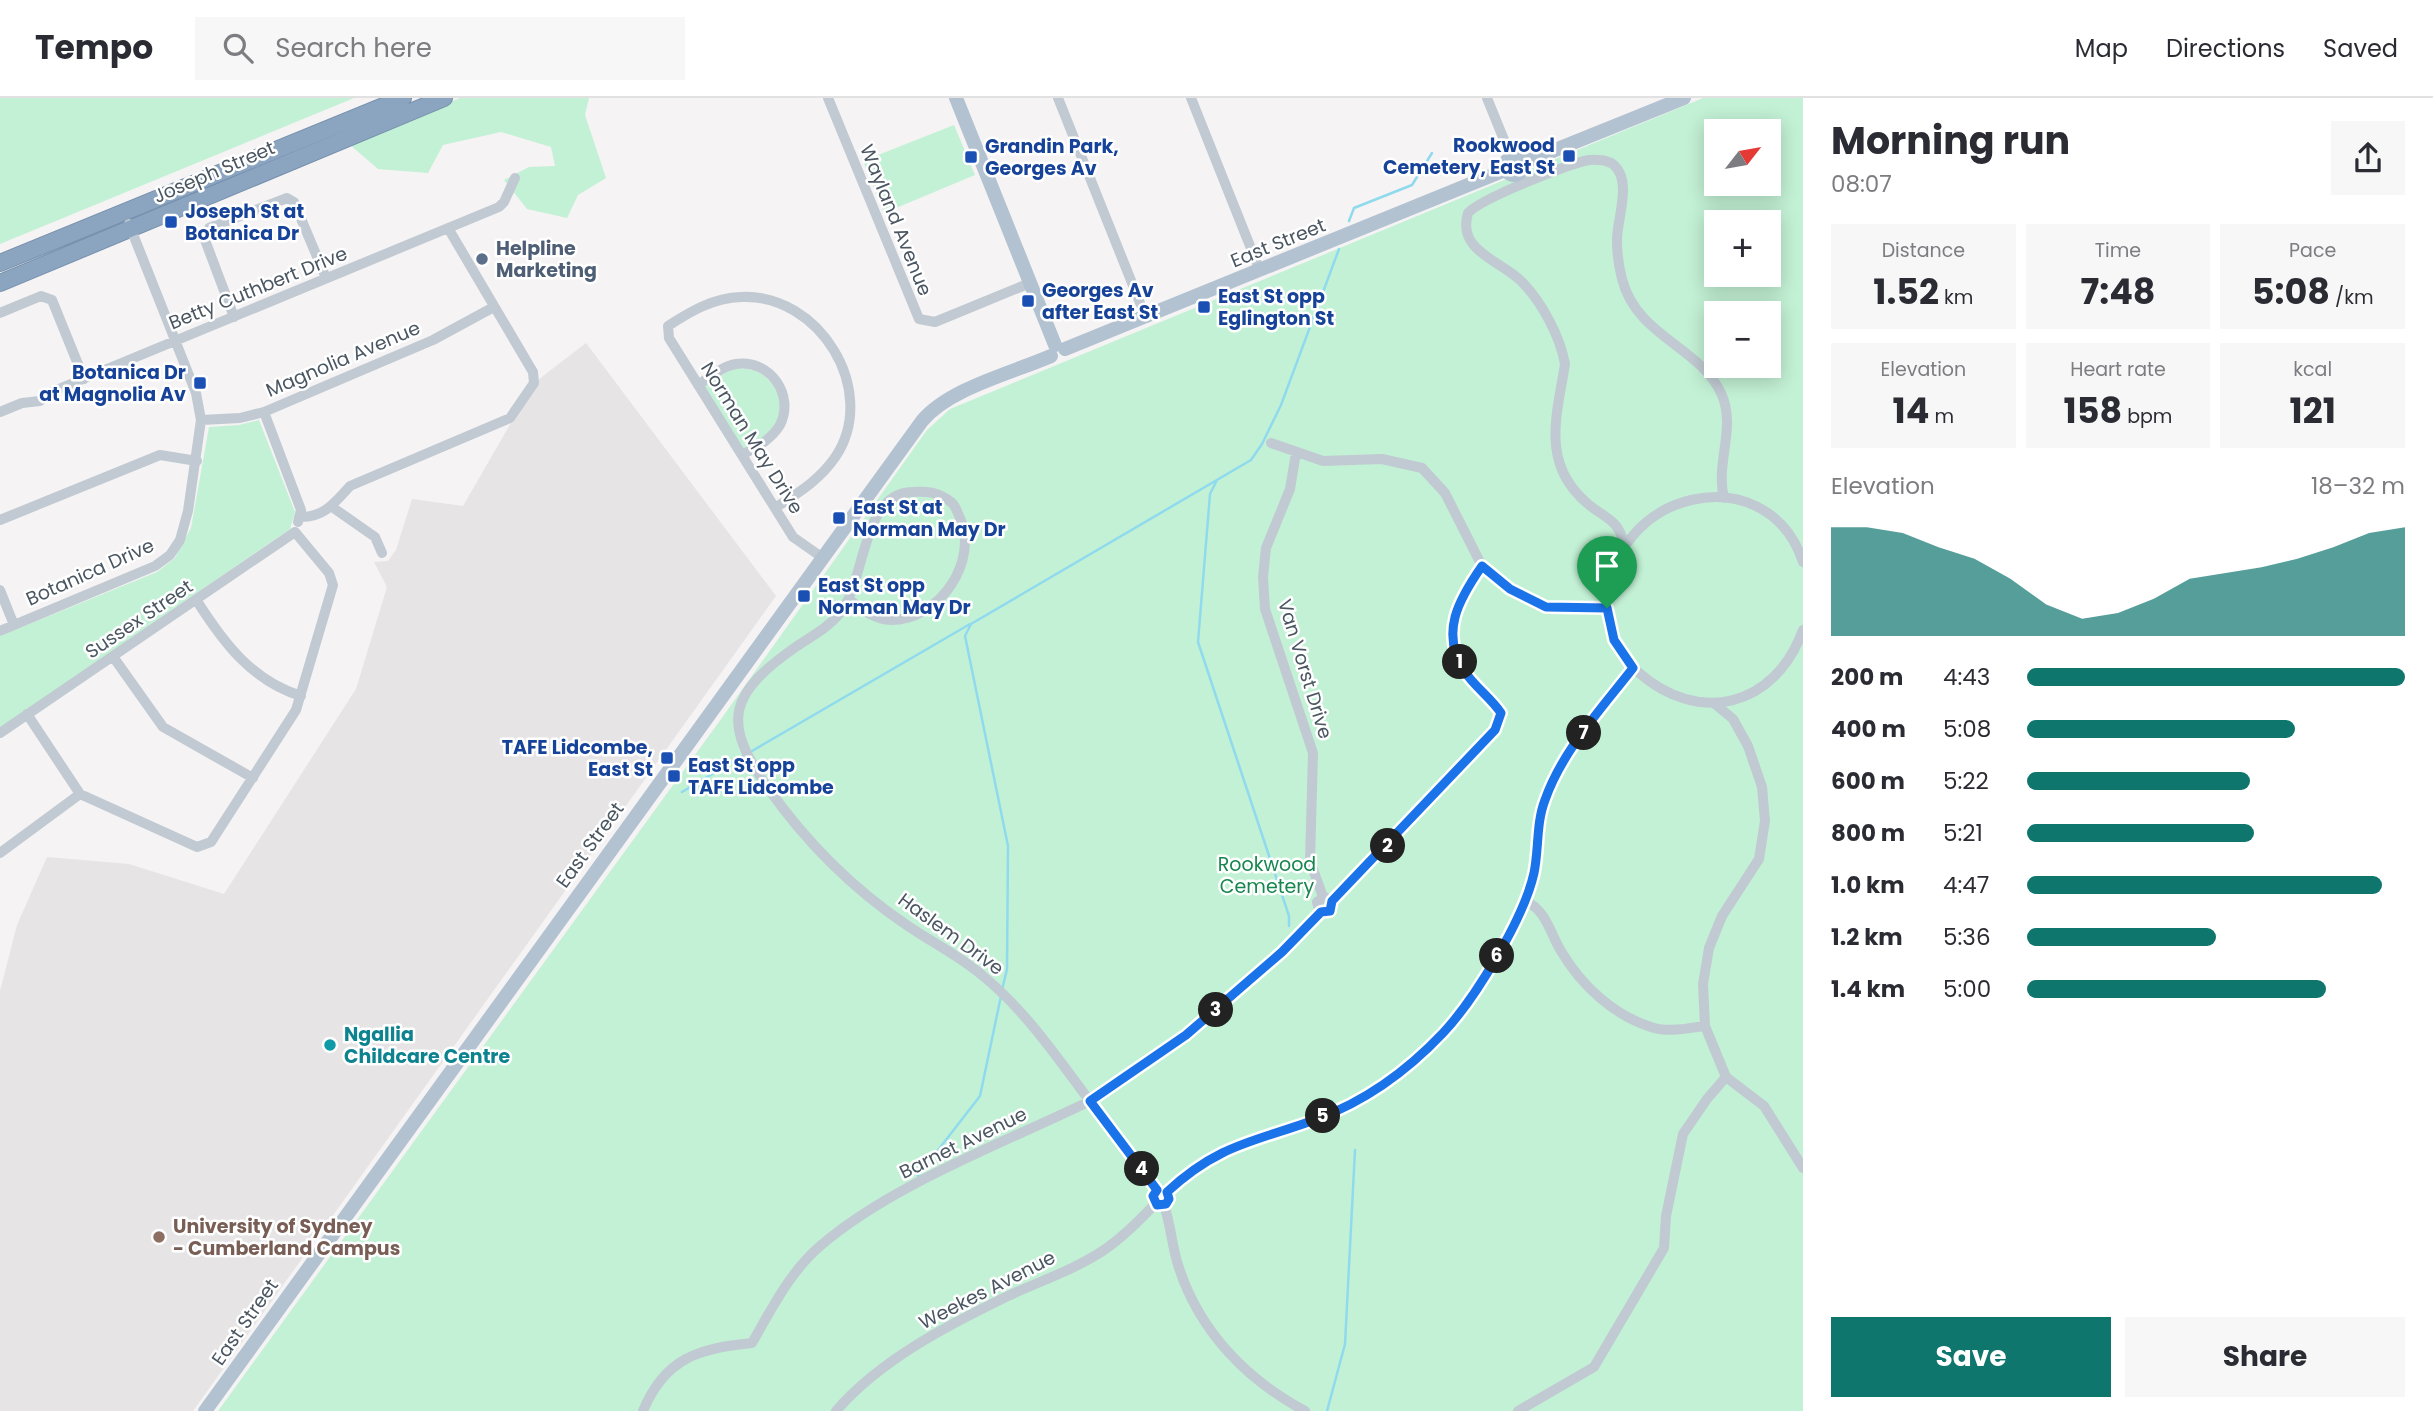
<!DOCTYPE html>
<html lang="en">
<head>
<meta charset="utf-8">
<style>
	:root { --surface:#fff; --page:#f7f7f7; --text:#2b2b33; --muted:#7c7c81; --line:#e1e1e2; --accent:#0f766e }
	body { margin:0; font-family:Poppins,sans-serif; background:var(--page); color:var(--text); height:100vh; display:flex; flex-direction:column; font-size:26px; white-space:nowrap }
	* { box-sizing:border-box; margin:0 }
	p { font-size:23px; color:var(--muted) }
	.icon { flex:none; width:38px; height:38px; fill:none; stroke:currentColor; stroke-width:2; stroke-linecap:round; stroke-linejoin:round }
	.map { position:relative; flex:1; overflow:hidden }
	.panel { display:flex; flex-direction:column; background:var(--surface); width:630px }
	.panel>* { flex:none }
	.needle { width:46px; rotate:59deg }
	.buttons { position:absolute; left:1704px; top:21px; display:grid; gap:14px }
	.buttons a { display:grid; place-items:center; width:77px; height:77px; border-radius:0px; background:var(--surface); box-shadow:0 4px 18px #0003; font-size:35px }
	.pin { position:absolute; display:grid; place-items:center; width:60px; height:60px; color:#fff; margin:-72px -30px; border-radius:50% 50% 50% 0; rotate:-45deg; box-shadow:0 0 7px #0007 }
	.pin .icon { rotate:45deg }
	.km { position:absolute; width:35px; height:35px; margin:-18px; border-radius:50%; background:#222; color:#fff; font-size:19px; line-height:35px; text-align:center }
	.round { display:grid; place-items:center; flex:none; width:74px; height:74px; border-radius:0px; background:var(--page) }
	.headline { display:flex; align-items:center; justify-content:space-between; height:119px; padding:0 28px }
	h1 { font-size:38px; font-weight:700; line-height:52px }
	.figures { display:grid; grid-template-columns:repeat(3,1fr); gap:10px; height:119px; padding:7px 28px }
	.figures div { display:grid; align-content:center; border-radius:0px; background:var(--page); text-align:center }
	.figures b { font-size:35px; font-weight:700 }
	.figures small { font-size:19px; font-weight:400 }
	.figures p { font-size:19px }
	.chart { height:196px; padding:14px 28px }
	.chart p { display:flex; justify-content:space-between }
	.chart svg { width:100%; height:126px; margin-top:7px; fill:var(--accent); opacity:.7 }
	.primary-button { display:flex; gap:14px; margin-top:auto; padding:14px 28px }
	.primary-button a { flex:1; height:80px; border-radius:0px; background:var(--accent); color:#fff; font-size:28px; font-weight:700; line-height:80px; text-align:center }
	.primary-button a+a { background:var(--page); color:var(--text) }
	ul { padding:0 28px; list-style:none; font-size:23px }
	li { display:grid; grid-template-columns:112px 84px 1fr; align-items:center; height:52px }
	li i { height:18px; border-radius:9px; background:var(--accent) }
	header { display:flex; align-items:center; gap:42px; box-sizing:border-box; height:98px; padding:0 35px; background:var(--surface); border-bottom:2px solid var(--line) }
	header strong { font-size:33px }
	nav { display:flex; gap:38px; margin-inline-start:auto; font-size:24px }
	.search { width:490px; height:63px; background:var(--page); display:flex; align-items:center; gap:18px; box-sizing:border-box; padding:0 24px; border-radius:0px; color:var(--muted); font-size:26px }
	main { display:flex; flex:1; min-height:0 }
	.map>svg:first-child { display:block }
	.education { fill:#e6e4e5 }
	.green { fill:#c3f1d5; fill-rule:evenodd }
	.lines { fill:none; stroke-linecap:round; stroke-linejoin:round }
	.stream { stroke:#90daee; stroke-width:2.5 }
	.highway-casing { stroke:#7690ad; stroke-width:18 }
	.minor { stroke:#c1cad2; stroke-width:10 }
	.major { stroke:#b3c2d1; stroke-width:14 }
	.highway { stroke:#8ba5c1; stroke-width:16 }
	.route-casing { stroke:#fff; stroke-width:14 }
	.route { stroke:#1a73e8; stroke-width:9 }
	.transit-dot { fill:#1a4fb4; stroke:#fff; stroke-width:2.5 }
	.service-dot { fill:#5c6f8a; stroke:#fff; stroke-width:2.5 }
	.culture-dot { fill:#0f9aa8; stroke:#fff; stroke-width:2.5 }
	.education-dot { fill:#8d6e63; stroke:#fff; stroke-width:2.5 }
	.labels { text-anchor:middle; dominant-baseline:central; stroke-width:5; stroke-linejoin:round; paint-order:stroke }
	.transit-label { font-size:19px; font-weight:bold; fill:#164399; stroke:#fff; text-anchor:start }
	.street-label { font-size:19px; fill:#4a5661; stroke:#fff }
	.service-label { font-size:19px; font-weight:bold; fill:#4e5e75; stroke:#fff; text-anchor:start }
	.park-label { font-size:19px; fill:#17864f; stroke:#fff }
	.culture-label { font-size:19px; font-weight:bold; fill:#0d838f; stroke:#fff; text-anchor:start }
	.education-label { font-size:19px; font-weight:bold; fill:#785e54; stroke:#fff; text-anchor:start }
</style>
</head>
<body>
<header>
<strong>Tempo</strong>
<div class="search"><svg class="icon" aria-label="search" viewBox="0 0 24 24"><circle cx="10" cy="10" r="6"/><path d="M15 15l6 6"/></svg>Search here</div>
<nav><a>Map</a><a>Directions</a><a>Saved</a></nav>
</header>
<main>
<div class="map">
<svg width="1803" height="1313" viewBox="0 0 1803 1313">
	<rect width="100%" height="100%" fill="#f5f3f3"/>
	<!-- education -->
	<path class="education" d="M586 245 776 498 193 1313H0V893L17 827 47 759 129 766 224 796 356 591 387 489 374 464 388 463 396 452 412 401 463 408 534 285Z"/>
	<!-- green -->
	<path class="green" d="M0 0H354L0 146Z
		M460 0H589L585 17 606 80 578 97 567 120 527 111 504 82 529 69 555 68 551 49 501 34 443 47 428 75 378 71 349 46Z
		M1703 0H1803V1313H218L724 617 927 332 950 311ZM1717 33H1769V86H1717ZM1717 124H1769V177H1717ZM1717 215H1769V268H1717Z
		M954 27 975 77 884 115 863 63Z
		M732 271C737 271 744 270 749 271 772 275 791 307 775 327 767 338 754 344 744 352L704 288Z
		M259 322 295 414 290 431 0 630V538L157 474 175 460 191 430 209 329 239 327Z"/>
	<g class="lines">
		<!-- stream -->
		<path class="stream" d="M1349 123 1354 110 1412 87 1432 55
			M1217 382 1210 396 1198 544 1289 818V828
			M752 653 970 526
			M682 694 746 656
			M1002 892 1007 871 1008 748 965 538 971 526 1251 362 1262 346 1281 307 1339 151
			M918 1078 980 998 1001 898
			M1327 1313 1345 1246 1355 1052"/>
		<!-- highway casing -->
		<g class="highway-casing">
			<path id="highway" d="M0 165 403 0
				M0 185 444 0"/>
		</g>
		<!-- minor -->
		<path class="minor" d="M828 0 919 221 935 224 1030 185
			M1058 0 1146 220
			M1191 0 1260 173
			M1487 0 1511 59
			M0 215 41 198 52 202 84 281
			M234 219 205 142 209 130 287 100 294 104 326 180
			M698 287C710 279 723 268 736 266 770 261 795 297 780 327 771 342 756 349 742 357
			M0 314 22 305 40 303 49 295 499 109 504 104 515 80
			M264 314 301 412 298 424
			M201 322 240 320 264 314 433 242 492 210
			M1271 345 1323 363 1382 361 1422 370 1445 395 1482 468 1510 491 1546 509 1607 510
			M1296 355 1290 391 1266 450 1263 479 1265 511 1313 655 1310 763 1323 799
			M332 409 375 439 382 455
			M775 410C798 395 820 382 836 358 879 292 819 195 741 199 713 200 691 213 668 228L669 240 793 439 823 460
			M299 419C323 420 335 405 350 388L510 320 534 285 533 274 448 130
			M0 422 160 357 197 363
			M1624 448C1620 422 1606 421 1588 406 1540 366 1557 317 1565 266 1560 238 1542 205 1523 185 1503 163 1456 154 1468 115 1480 101 1568 66 1589 62 1597 61 1608 62 1614 67 1633 84 1616 123 1617 144 1617 157 1619 169 1622 181 1637 239 1699 248 1721 295 1737 329 1715 365 1724 400
			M1803 464C1767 356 1609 391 1607 509 1606 535 1619 558 1638 574 1699 628 1775 609 1803 532
			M0 492 14 527
			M849 501C861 512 874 521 891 522 940 522 979 463 960 420 957 414 956 408 951 404 938 394 928 393 912 394 861 395 866 484 840 515 829 529 812 538 797 548 730 595 720 622 768 690 806 744 853 791 908 828 933 845 960 858 983 878 1027 914 1058 961 1092 1006 1114 1034 1138 1062 1157 1092
			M197 503C223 544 252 583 301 598
			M0 533 155 468 170 457 180 442 188 413 201 322 196 295 129 126
			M114 560 163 629 253 680
			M1715 606 1733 621 1748 648 1762 689 1765 723 1759 761 1722 818 1709 850 1703 886 1705 928 1726 979 1764 1008 1803 1070
			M27 616 80 696 197 749 211 744 296 612 333 487 329 475 295 434
			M0 635 295 434
			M0 755 80 696
			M1524 802C1547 813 1549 833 1561 853 1581 887 1613 917 1651 929 1668 935 1688 930 1705 928
			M1332 803 1325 799 1317 804 1319 812 1323 815 1330 813 1332 803 1495 633 1501 615C1490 600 1475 589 1465 574 1439 535 1459 501 1482 468
			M1167 1094C1220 1045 1255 1044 1317 1021 1366 1003 1408 972 1443 935 1477 899 1524 823 1534 775 1539 751 1536 725 1545 702 1562 653 1602 610 1634 571
			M1164 1107C1171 1127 1172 1150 1179 1170 1200 1234 1247 1282 1305 1313
			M643 1313C665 1260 699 1250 752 1245 771 1212 790 1174 819 1149 890 1087 1004 1045 1090 1003 1145 969 1195 931 1243 888 1270 864 1298 841 1321 814
			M836 1313C880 1262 948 1227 1008 1198 1040 1183 1074 1172 1104 1152 1123 1139 1140 1122 1155 1106
			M1518 1313 1594 1269 1664 1150 1666 1118 1683 1036 1707 1001 1726 979"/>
		<!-- major -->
		<path class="major" d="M956 0 1055 247
			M1505 68a9 9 0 1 1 18 0a9 9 0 1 1-18 0Z
			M1523 65 1684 0
			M1065 251 1505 72
			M205 1313 922 323C950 290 1012 275 1051 258"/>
		<!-- highway -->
		<use href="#highway" class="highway"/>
	</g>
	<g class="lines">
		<!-- route casing -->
		<g class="route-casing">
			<path id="route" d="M1482 468 1510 491 1546 509 1607 510 1614 542 1633 570C1602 610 1562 653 1545 702 1536 725 1539 751 1534 775 1524 820 1475 901 1443 935 1408 972 1366 1003 1317 1021 1255 1044 1220 1045 1167 1094L1169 1101 1166 1106 1157 1107 1153 1098 1157 1092 1090 1003 1186 937 1282 854 1321 814 1330 813 1332 803 1495 632 1501 615C1491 600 1475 589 1465 574 1439 535 1459 501 1482 468Z"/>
		</g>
		<!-- route -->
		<use href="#route" class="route"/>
	</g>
	<!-- markers -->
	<g class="transit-dot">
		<rect x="1562" y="51" width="14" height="14" rx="3.5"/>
		<rect x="964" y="52" width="14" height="14" rx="3.5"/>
		<rect x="164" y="117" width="14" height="14" rx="3.5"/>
		<rect x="1021" y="196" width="14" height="14" rx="3.5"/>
		<rect x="1197" y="202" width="14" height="14" rx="3.5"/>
		<rect x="193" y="278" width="14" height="14" rx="3.5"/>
		<rect x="832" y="413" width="14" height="14" rx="3.5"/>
		<rect x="797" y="491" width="14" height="14" rx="3.5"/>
		<rect x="660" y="653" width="14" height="14" rx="3.5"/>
		<rect x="667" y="671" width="14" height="14" rx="3.5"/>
	</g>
	<circle class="service-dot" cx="482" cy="161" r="7"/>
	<circle class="culture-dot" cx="330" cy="947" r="7"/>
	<circle class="education-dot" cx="159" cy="1139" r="7"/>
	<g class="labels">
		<!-- transit labels -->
		<g class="transit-label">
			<text x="1555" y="47" text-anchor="end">Rookwood<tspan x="1555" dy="22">Cemetery, East St</tspan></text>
			<text x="985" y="48">Grandin Park,<tspan x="985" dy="22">Georges Av</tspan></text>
			<text x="185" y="113">Joseph St at<tspan x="185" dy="22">Botanica Dr</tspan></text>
			<text x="1042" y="192">Georges Av<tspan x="1042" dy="22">after East St</tspan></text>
			<text x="1218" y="198">East St opp<tspan x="1218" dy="22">Eglington St</tspan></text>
			<text x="186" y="274" text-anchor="end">Botanica Dr<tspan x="186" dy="22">at Magnolia Av</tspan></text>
			<text x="853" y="409">East St at<tspan x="853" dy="22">Norman May Dr</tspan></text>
			<text x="818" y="487">East St opp<tspan x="818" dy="22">Norman May Dr</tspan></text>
			<text x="653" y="649" text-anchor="end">TAFE Lidcombe,<tspan x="653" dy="22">East St</tspan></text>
			<text x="688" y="667">East St opp<tspan x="688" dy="22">TAFE Lidcombe</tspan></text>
		</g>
		<!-- street labels -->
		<g class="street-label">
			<text transform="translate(214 74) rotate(-23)">Joseph Street</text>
			<text transform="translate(896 122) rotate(68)">Wayland Avenue</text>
			<text transform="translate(1278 145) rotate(-22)">East Street</text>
			<text transform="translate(258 190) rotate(-22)">Betty Cuthbert Drive</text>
			<text transform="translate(343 261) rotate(-23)">Magnolia Avenue</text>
			<text transform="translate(752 340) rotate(58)">Norman May Drive</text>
			<text transform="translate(90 474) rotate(-24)">Botanica Drive</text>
			<text transform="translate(139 521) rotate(-34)">Sussex Street</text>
			<text transform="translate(1305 571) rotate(73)">Van Vorst Drive</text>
			<text transform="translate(590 747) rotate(-54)">East Street</text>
			<text transform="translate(951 836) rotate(36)">Haslem Drive</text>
			<text transform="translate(963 1045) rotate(-26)">Barnet Avenue</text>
			<text transform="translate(987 1192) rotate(-27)">Weekes Avenue</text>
			<text transform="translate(245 1224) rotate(-55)">East Street</text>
		</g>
		<!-- service labels -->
		<g class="service-label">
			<text x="496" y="150">Helpline<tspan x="496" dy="22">Marketing</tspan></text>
		</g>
		<!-- park labels -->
		<g class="park-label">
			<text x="1267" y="766">Rookwood<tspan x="1267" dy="22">Cemetery</tspan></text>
		</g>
		<!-- culture labels -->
		<g class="culture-label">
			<text x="344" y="936">Ngallia<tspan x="344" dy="22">Childcare Centre</tspan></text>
		</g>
		<!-- education labels -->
		<g class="education-label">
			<text x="173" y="1128">University of Sydney<tspan x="173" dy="22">- Cumberland Campus</tspan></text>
		</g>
	</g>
</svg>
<div class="buttons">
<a><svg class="needle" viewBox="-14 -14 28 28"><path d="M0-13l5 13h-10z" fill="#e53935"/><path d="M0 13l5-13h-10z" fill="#7c7c81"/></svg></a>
<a>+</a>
<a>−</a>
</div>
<div class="pin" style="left:1607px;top:510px;background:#1e9e55"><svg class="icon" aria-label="arrive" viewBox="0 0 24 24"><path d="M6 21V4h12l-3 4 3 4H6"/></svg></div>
<b class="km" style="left:1460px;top:564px">1</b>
<b class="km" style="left:1388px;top:748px">2</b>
<b class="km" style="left:1216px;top:912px">3</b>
<b class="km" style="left:1142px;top:1071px">4</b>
<b class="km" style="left:1323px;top:1018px">5</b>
<b class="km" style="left:1497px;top:858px">6</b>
<b class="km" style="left:1584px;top:635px">7</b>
</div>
<section class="panel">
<div class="headline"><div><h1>Morning run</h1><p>08:07</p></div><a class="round"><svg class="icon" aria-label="share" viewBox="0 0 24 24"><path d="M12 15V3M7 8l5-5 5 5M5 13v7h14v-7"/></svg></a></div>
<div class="figures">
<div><p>Distance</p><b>1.52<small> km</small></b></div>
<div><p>Time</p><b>7:48</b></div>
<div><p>Pace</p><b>5:08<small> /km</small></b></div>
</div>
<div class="figures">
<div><p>Elevation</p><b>14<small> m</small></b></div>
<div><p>Heart rate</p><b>158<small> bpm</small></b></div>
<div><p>kcal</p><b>121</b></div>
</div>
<div class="chart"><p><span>Elevation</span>18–32 m</p>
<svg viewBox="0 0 160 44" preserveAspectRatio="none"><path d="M0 44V6L10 6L20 8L30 13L40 17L50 24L60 33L70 38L80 36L90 31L100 24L110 22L120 20L130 17L140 13L150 8L160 6V44z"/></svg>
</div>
<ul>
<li><b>200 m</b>4:43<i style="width:100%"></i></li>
<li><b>400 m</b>5:08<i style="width:71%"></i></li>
<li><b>600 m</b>5:22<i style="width:59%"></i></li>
<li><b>800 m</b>5:21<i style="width:60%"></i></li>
<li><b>1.0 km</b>4:47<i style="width:94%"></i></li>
<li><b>1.2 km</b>5:36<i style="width:50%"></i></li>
<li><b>1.4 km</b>5:00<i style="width:79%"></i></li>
</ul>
<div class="primary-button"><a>Save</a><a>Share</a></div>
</section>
</main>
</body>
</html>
